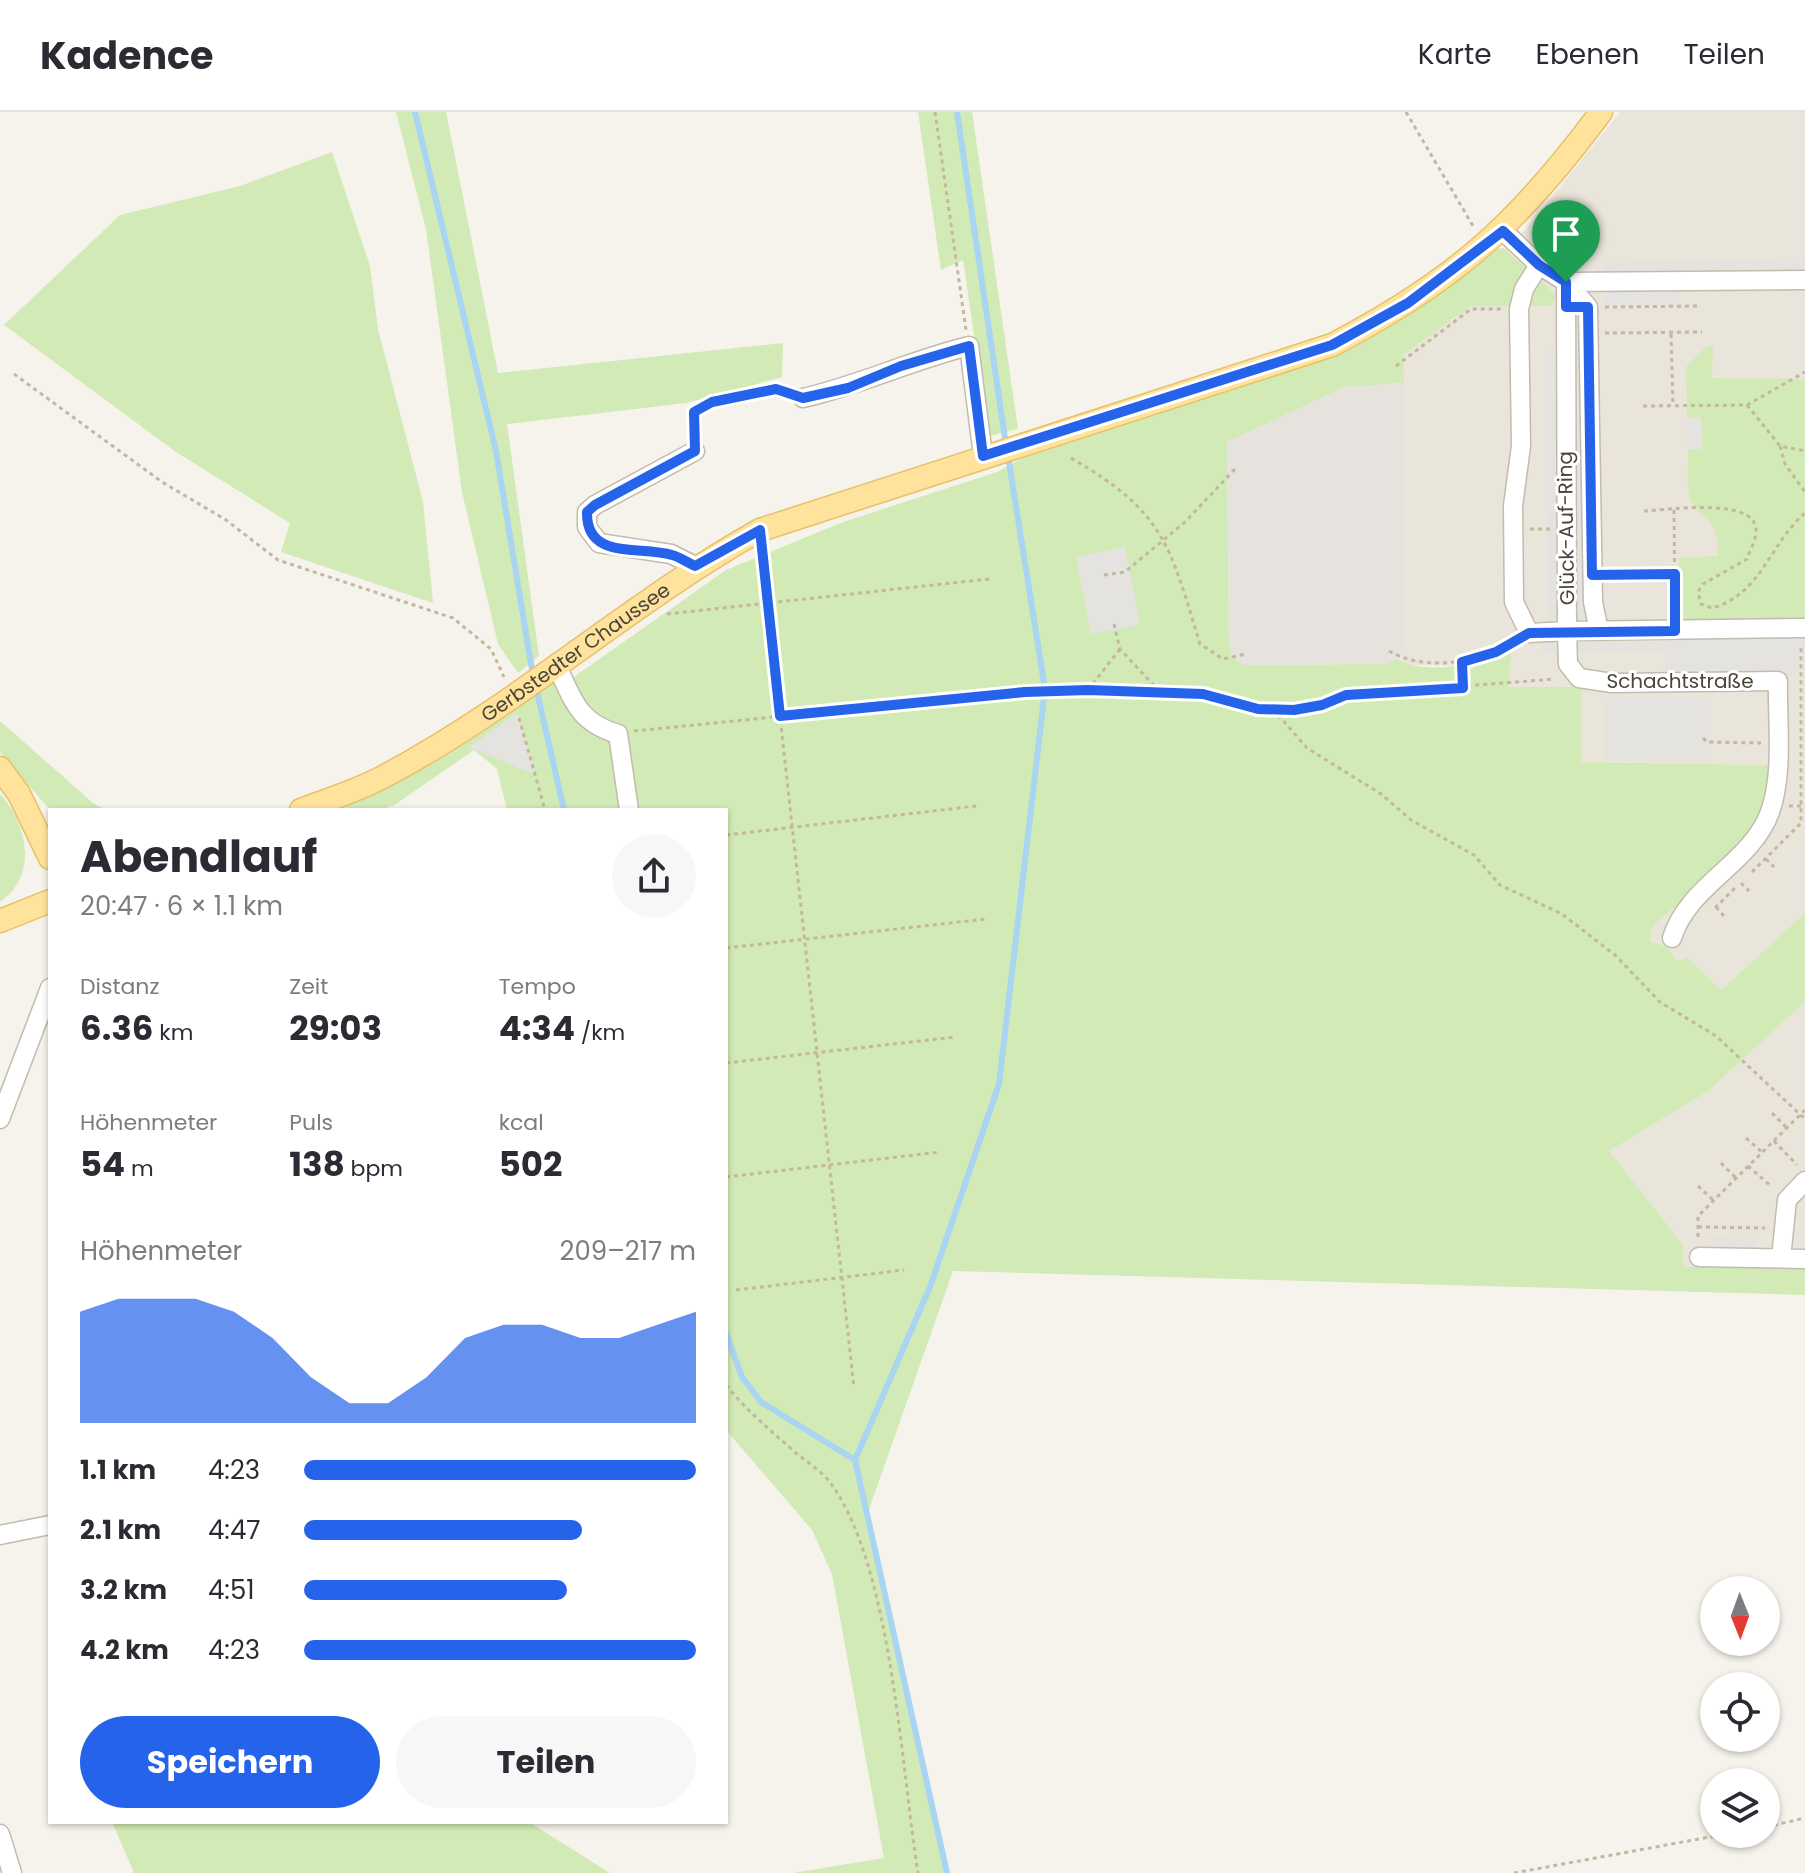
<!DOCTYPE html>
<html lang="de">
<head>
<meta charset="utf-8">
<style>
	:root { --surface:#fff; --page:#f7f7f7; --text:#2b2b33; --muted:#7c7c81; --line:#e1e1e2; --accent:#2563eb }
	body { margin:0; font-family:Poppins,sans-serif; background:var(--page); color:var(--text); height:100vh; display:flex; flex-direction:column; font-size:30px; white-space:nowrap }
	* { box-sizing:border-box; margin:0 }
	p { font-size:26px; color:var(--muted) }
	.icon { flex:none; width:44px; height:44px; fill:none; stroke:currentColor; stroke-width:2; stroke-linecap:round; stroke-linejoin:round }
	.map { position:relative; flex:1; overflow:hidden }
	.details { position:absolute; left:48px; top:696px; width:680px; height:1016px; display:flex; flex-direction:column; background:var(--surface); border-radius:0px; box-shadow:0 2px 6px #0004 }
	.details>* { flex:none }
	.needle { width:52px; rotate:179deg }
	.controls { position:absolute; left:1700px; top:1464px; display:grid; gap:16px }
	.controls a { display:grid; place-items:center; width:80px; height:80px; border-radius:50%; background:var(--surface); box-shadow:0 2px 6px #0004; font-size:40px }
	.pin { position:absolute; display:grid; place-items:center; width:68px; height:68px; color:#fff; margin:-82px -34px; border-radius:50% 50% 50% 0; rotate:-45deg; box-shadow:0 0 8px #0007 }
	.pin .icon { rotate:45deg }
	.round { display:grid; place-items:center; flex:none; width:84px; height:84px; border-radius:42px; background:var(--page) }
	.head { display:flex; align-items:center; justify-content:space-between; height:136px; padding:0 32px }
	h1 { font-size:44px; font-weight:700; line-height:60px }
	.metrics { display:grid; grid-template-columns:repeat(3,1fr); gap:12px; height:136px; padding:8px 32px }
	.metrics div { display:grid; align-content:center }
	.metrics b { font-size:34px; font-weight:700 }
	.metrics small { font-size:22px; font-weight:400 }
	.metrics p { font-size:22px }
	.chart { height:224px; padding:16px 32px }
	.chart p { display:flex; justify-content:space-between }
	.chart svg { width:100%; height:144px; margin-top:8px; fill:var(--accent); opacity:.7 }
	.action { display:flex; gap:16px; margin-top:auto; padding:16px 32px }
	.action a { flex:1; height:92px; border-radius:48px; background:var(--accent); color:#fff; font-size:32px; font-weight:700; line-height:92px; text-align:center }
	.action a+a { background:var(--page); color:var(--text) }
	ul { padding:0 32px; list-style:none; font-size:26px }
	li { display:grid; grid-template-columns:128px 96px 1fr; align-items:center; height:60px }
	li i { height:20px; border-radius:10px; background:var(--accent) }
	header { display:flex; align-items:center; gap:48px; box-sizing:border-box; height:112px; padding:0 40px; background:var(--surface); border-bottom:2px solid var(--line) }
	header strong { font-size:38px }
	nav { display:flex; gap:44px; margin-inline-start:auto; font-size:28px }
	.map>svg:first-child { display:block }
	.residential { fill:#eae5da }
	.industrial { fill:#e6e2dd }
	.green { fill:#d2eab5 }
	.parking { fill:#e5e3e0 }
	.lines { fill:none; stroke-linecap:round; stroke-linejoin:round }
	.stream { stroke:#a9d4f2; stroke-width:6 }
	.minor-casing { stroke:#c2bbae; stroke-width:21 }
	.major-casing { stroke:#e6c16a; stroke-width:25 }
	.path { stroke:#c4b79f; stroke-width:3; stroke-dasharray:4 4; stroke-linecap:butt }
	.minor { stroke:#fff; stroke-width:18 }
	.major { stroke:#ffe39c; stroke-width:22 }
	.route-casing { stroke:#fff; stroke-width:16 }
	.route { stroke:#2563eb; stroke-width:10 }
	.labels { text-anchor:middle; dominant-baseline:central; stroke-width:6; stroke-linejoin:round; paint-order:stroke }
	.street-label { font-size:20px; fill:#4b4439; stroke:#fff }
</style>
</head>
<body>
<header>
<strong>Kadence</strong>
<nav><a>Karte</a><a>Ebenen</a><a>Teilen</a></nav>
</header>
<div class="map">
<svg width="1805" height="1761" viewBox="0 0 1805 1761">
	<rect width="100%" height="100%" fill="#f6f3ec"/>
	<!-- residential -->
	<path class="residential" d="M1620 0H1805V801L1721 878 1687 845 1677 850 1667 835 1648 830 1653 814 1738 736 1771 653 1581 650 1508 575 1512 535 1466 554 1406 553 1396 547 1406 534 1403 243 1471 194H1551L1540 165 1504 136 1526 117Z
		M1805 890V1156L1683 1155 1609 1039 1707 980Z"/>
	<!-- industrial -->
	<path class="industrial" d="M1404 271 1406 534 1396 547 1386 552 1242 553 1232 544 1229 534 1227 330 1345 275Z"/>
	<!-- green -->
	<path class="green" d="M396 0H446L498 261 783 231 782 265 686 291 507 312 539 544 518 561 498 532 462 380 426 117Z
		M918 0H972L1018 317 989 324 963 148 941 158Z
		M332 40 370 154 378 217 423 390 433 491 281 440 290 411 176 340 4 213 120 103 240 74Z
		M1504 136 1553 180 1556 186 1551 194H1471L1403 243 1404 271 1345 275 1227 330 1229 534 1232 544 1243 553 1386 552 1396 547C1427 564 1484 553 1512 534L1508 575H1582L1581 650 1771 653C1769 672 1767 691 1759 708 1740 746 1684 785 1653 814L1649 829 1667 835 1677 849 1687 845 1721 878 1805 801V890L1707 980 1609 1039 1683 1133V1155L1805 1156V1183L953 1159 866 1406 947 1761H793L884 1746 832 1462 812 1418 726 1318V698H507L497 657 474 638 396 692 381 698H337C420 662 481 618 554 567L561 574 726 458 843 410 997 360 1019 348V343L1328 242 1493 137Z
		M1707 234H1713L1712 266 1805 267V511L1679 512V446L1718 444C1718 398 1697 410 1689 383 1686 369 1689 351 1688 337L1702 336 1701 306H1687L1686 255Z
		M0 609 93 691 106 698H50L0 640Z
		M0 682C28 712 38 765 0 790Z
		M112 1710H529L610 1761H134Z"/>
	<!-- parking -->
	<path class="parking" d="M1805 146V161L1679 164 1680 191 1605 192 1604 150Z
		M1573 210 1581 211 1582 255 1574 258V327H1587L1593 508H1547L1545 237H1573Z
		M1701 305 1702 337H1688L1687 306Z
		M1125 435 1140 513 1091 522 1076 445Z
		M1805 523V538L1798 539V563L1665 564V540L1542 541V526Z
		M1606 584 1710 585V650L1605 649Z
		M517 601 536 663 469 635Z
		M1710 1125 1758 1126V1139L1710 1138Z"/>
	<g class="lines">
		<!-- stream -->
		<path class="stream" d="M415 0 496 339 532 558 564 698
			M957 0 1006 333
			M726 1221 742 1265 761 1290 855 1348 947 1761
			M855 1348 930 1175 999 972 1045 577 1008 344"/>
		<!-- minor casing -->
		<g class="minor-casing">
			<path id="minor" d="M1503 119 1539 153 1566 170 1805 168
				M1539 153 1524 177 1519 197 1521 334 1513 394 1514 490 1529 521 1567 519 1568 552 1579 566 1612 571 1778 569C1777 611 1784 660 1770 700 1751 752 1688 773 1672 826
				M1566 170 1567 519 1805 516
				M1566 170 1588 195 1593 490 1599 519
				M803 286C860 273 912 248 969 234L983 344
				M695 339 595 393 587 400V415L599 431 671 442 695 454
				M556 552C573 587 577 610 618 622L629 698
				M0 1007 50 876
				M1699 1145 1805 1147
				M1781 1146 1787 1088 1805 1069
				M0 1423 50 1413
				M0 1722 12 1761"/>
		</g>
		<!-- major casing -->
		<g class="major-casing">
			<g id="major">
				<path d="M0 656 19 682 50 746"/>
				<path id="s1" d="M301 698C327 688 356 679 381 666 515 596 628 492 760 418L1332 233C1455 169 1519 111 1601 0"/>
				<path d="M0 809 50 789"/>
			</g>
		</g>
		<!-- path -->
		<path class="path" d="M935 0 966 218
			M1406 0 1473 114
			M1605 195 1701 194
			M1605 221 1702 220
			M1671 222 1673 294
			M1396 254 1471 197H1502
			M14 262 162 370 226 408 278 448 453 506 491 537 504 565
			M1747 293 1805 260
			M1643 294 1747 293 1780 334 1805 339
			M693 322 694 300C718 286 760 271 788 281
			M1780 334 1785 352 1805 380
			M1071 346C1165 400 1170 434 1200 532L1223 547 1246 542
			M1674 398 1675 498
			M1644 399C1667 398 1754 385 1756 417 1757 426 1750 438 1747 447L1703 472 1698 480 1701 492 1712 496C1761 483 1770 431 1805 401
			M1530 417H1550
			M762 441 854 1276
			M1104 463 1125 460 1185 410 1235 357
			M1610 463 1675 462
			M667 502 989 467
			M1114 512 1120 537 1160 580
			M1389 539C1425 560 1477 551 1512 531
			M1462 550 1463 574
			M1088 578 1120 537
			M1273 597 1307 636 1381 682 1411 708 1474 743 1500 773 1562 802 1615 843 1660 890 1716 924 1805 1007
			M519 606 545 698
			M634 619 1025 580 1203 582 1258 597 1294 598 1322 593 1346 583 1555 567
			M1703 626 1707 630 1761 631
			M1789 694H1805
			M726 723 976 694
			M1766 747 1774 755
			M1752 760 1801 711V536
			M1741 771 1749 779
			M1716 795 1724 804
			M1715 796 1735 776
			M726 836 986 807
			M726 951 955 925
			M1772 1001 1787 1016
			M1746 1026 1762 1040
			M1774 1029 1797 1053
			M1721 1051 1736 1066
			M1748 1054 1772 1075
			M726 1065 940 1040
			M1698 1074 1713 1088
			M1698 1115 1765 1116
			M1698 1125V1104L1805 998
			M736 1178 904 1158
			M726 1273C747 1299 771 1319 796 1341 807 1350 823 1360 832 1373 892 1458 901 1655 918 1761
			M1766 1715 1805 1706
			M1514 1761 1726 1722"/>
		<!-- minor -->
		<use href="#minor" class="minor"/>
		<!-- major -->
		<use href="#major" class="major"/>
	</g>
	<g class="lines">
		<!-- route casing -->
		<g class="route-casing">
			<path id="route" d="M1503 119 1539 153 1566 170V195H1588L1592 463 1675 462V519L1529 521 1496 540 1462 550 1463 576 1346 583 1322 593 1294 598 1258 597 1203 582 1088 578 1025 580 780 604 760 418 695 454C688 451 680 445 672 443 640 433 586 449 587 400L595 393 695 339 694 300 712 290 776 277 803 286 848 276 901 254 969 234 983 344 1332 233 1408 191Z"/>
		</g>
		<!-- route -->
		<use href="#route" class="route"/>
	</g>
	<g class="labels">
		<!-- street labels -->
		<g class="street-label">
			<text transform="translate(1566 416) rotate(-91)">Glück-Auf-Ring</text>
			<text stroke="none"><textPath href="#s1" startOffset="318">Gerbstedter Chaussee</textPath></text>
			<text x="1680" y="569">Schachtstraße</text>
		</g>
	</g>
</svg>
<div class="controls">
<a><svg class="needle" viewBox="-14 -14 28 28"><path d="M0-13l5 13h-10z" fill="#e53935"/><path d="M0 13l5-13h-10z" fill="#7c7c81"/></svg></a>
<a><svg class="icon" aria-label="locate" viewBox="0 0 24 24"><circle cx="12" cy="12" r="6"/><path d="M12 2v4M12 18v4M2 12h4M18 12h4"/></svg></a>
<a><svg class="icon" aria-label="layers" viewBox="0 0 24 24"><path d="M12 4l9 5-9 5-9-5zM3 14l9 5 9-5"/></svg></a>
</div>
<div class="pin" style="left:1566px;top:170px;background:#1e9e55"><svg class="icon" aria-label="arrive" viewBox="0 0 24 24"><path d="M6 21V4h12l-3 4 3 4H6"/></svg></div>
<section class="details">
<div class="head"><div><h1>Abendlauf</h1><p>20:47 · 6 × 1.1 km</p></div><a class="round"><svg class="icon" aria-label="share" viewBox="0 0 24 24"><path d="M12 15V3M7 8l5-5 5 5M5 13v7h14v-7"/></svg></a></div>
<div class="metrics">
<div><p>Distanz</p><b>6.36<small> km</small></b></div>
<div><p>Zeit</p><b>29:03</b></div>
<div><p>Tempo</p><b>4:34<small> /km</small></b></div>
</div>
<div class="metrics">
<div><p>Höhenmeter</p><b>54<small> m</small></b></div>
<div><p>Puls</p><b>138<small> bpm</small></b></div>
<div><p>kcal</p><b>502</b></div>
</div>
<div class="chart"><p><span>Höhenmeter</span>209–217 m</p>
<svg viewBox="0 0 160 44" preserveAspectRatio="none"><path d="M0 44V10L10 6L20 6L30 6L40 10L50 18L60 30L70 38L80 38L90 30L100 18L110 14L120 14L130 18L140 18L150 14L160 10V44z"/></svg>
</div>
<ul>
<li><b>1.1 km</b>4:23<i style="width:100%"></i></li>
<li><b>2.1 km</b>4:47<i style="width:71%"></i></li>
<li><b>3.2 km</b>4:51<i style="width:67%"></i></li>
<li><b>4.2 km</b>4:23<i style="width:100%"></i></li>
</ul>
<div class="action"><a>Speichern</a><a>Teilen</a></div>
</section>
</div>
</body>
</html>
